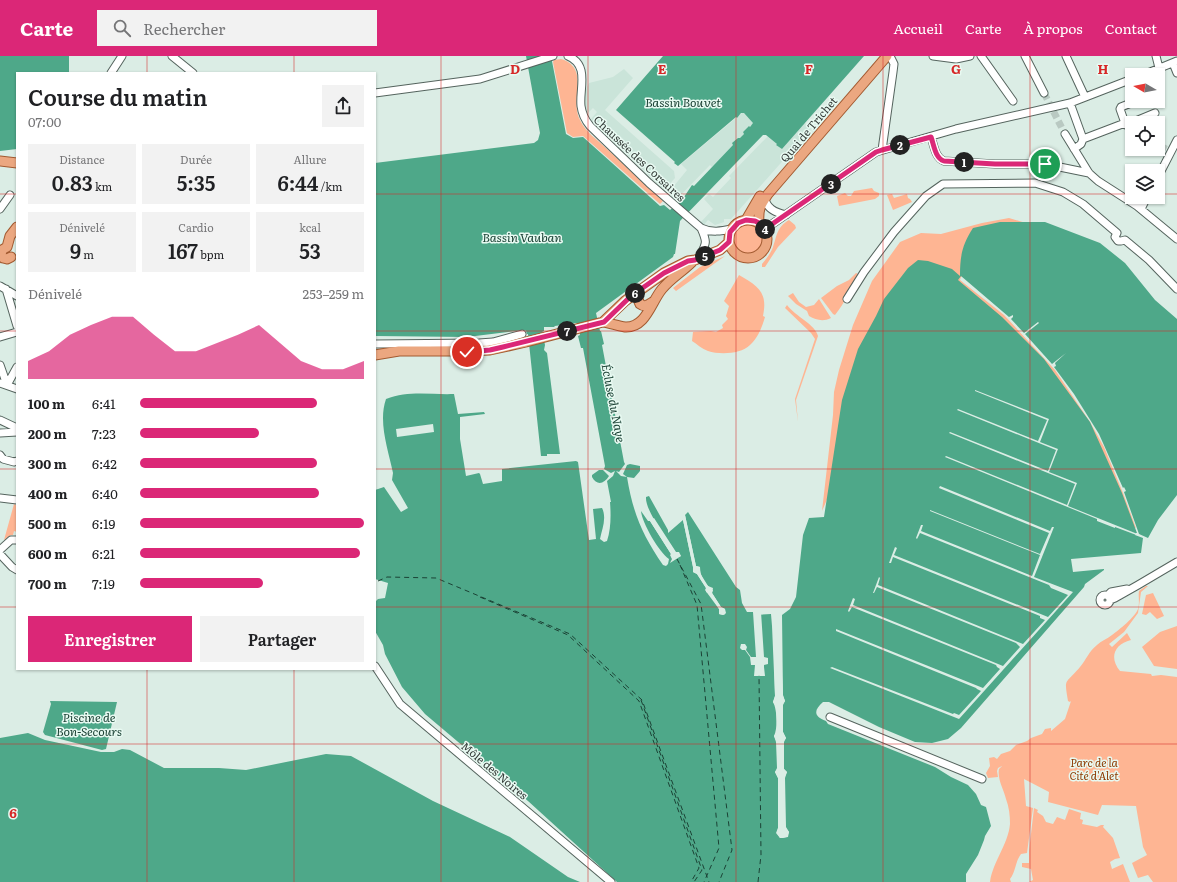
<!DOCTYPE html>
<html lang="fr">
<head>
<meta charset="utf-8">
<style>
	:root { --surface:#fff; --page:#f2f2f2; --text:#202124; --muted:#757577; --accent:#db2777 }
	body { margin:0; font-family:Literata,serif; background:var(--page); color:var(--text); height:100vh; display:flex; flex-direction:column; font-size:15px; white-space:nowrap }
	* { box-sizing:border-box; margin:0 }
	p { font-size:13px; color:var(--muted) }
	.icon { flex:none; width:22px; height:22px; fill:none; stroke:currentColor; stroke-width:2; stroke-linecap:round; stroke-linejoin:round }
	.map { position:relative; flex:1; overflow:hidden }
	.side { position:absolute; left:16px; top:16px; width:360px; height:598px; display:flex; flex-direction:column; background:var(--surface); border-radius:0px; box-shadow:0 1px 3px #0004 }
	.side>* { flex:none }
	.needle { width:26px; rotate:279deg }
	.tools { position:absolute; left:1125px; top:12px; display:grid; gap:8px }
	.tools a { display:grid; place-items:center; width:40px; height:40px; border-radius:0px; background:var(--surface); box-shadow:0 1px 3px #0004; font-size:20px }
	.pin { position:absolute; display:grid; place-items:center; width:34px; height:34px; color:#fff; margin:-17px; border:2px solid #fff; border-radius:50%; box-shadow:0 1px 4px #0007 }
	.km { position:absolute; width:20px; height:20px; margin:-10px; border-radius:50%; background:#222; color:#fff; font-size:11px; line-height:20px; text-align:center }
	.round { display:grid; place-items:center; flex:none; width:42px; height:42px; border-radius:0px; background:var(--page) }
	.overview { display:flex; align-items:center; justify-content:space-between; height:68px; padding:0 12px }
	h1 { font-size:22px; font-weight:600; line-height:30px }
	.stats { display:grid; grid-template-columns:repeat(3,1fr); gap:6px; height:68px; padding:4px 12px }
	.stats div { display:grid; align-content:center; border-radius:0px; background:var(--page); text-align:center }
	.stats b { font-size:20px; font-weight:600 }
	.stats small { font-size:11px; font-weight:400 }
	.stats p { font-size:11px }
	.chart { height:112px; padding:8px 12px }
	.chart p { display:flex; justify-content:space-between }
	.chart svg { width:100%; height:72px; margin-top:4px; fill:var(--accent); opacity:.7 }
	.button { display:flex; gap:8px; margin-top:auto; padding:8px 12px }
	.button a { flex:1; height:46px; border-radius:0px; background:var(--accent); color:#fff; font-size:16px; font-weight:600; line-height:46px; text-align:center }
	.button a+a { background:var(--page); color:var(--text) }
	ul { padding:0 12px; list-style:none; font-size:13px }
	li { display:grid; grid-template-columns:64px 48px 1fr; align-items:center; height:30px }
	li i { height:10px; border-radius:5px; background:var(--accent) }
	header { display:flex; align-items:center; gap:24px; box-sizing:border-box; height:56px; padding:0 20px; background:var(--accent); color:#fff }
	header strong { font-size:19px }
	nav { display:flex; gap:22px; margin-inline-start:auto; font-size:14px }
	.search { width:280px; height:36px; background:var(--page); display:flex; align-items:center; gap:10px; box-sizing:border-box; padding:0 14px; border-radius:0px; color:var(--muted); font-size:15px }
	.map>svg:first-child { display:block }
	.built { fill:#cae4d9 }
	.green { fill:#feb593 }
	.water { fill:#4ea889 }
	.pier { fill:#dbede5 }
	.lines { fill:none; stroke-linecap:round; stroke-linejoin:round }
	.ferry { stroke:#1b4235; stroke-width:1; stroke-dasharray:5 4; stroke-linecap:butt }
	.minor-tunnel { stroke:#b9c9c2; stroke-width:7; stroke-dasharray:7 3.5; stroke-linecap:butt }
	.minor-casing { stroke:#55645e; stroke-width:9 }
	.major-casing { stroke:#a25a30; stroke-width:11 }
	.minor { stroke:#fff; stroke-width:7 }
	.major { stroke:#eba780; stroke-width:9 }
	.route-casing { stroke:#fff; stroke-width:8 }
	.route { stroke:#db2777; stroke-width:5 }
	.grid { fill:none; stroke:#d62828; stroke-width:1; stroke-opacity:0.55 }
	.labels { text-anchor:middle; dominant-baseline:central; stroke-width:3; stroke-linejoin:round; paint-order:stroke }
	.street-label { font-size:11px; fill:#333a37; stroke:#e8faf2 }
	.park-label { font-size:11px; font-style:italic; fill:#8e3a00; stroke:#e8faf2 }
	.water-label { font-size:12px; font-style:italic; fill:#1b4235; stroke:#e8faf2 }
	.grid-label { font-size:13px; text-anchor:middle; font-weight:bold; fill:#d62828; stroke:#e8faf2; stroke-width:3; stroke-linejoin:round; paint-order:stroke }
</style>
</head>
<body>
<header>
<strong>Carte</strong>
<div class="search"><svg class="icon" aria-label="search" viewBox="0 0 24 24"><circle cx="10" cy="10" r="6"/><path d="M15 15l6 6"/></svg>Rechercher</div>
<nav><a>Accueil</a><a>Carte</a><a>À propos</a><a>Contact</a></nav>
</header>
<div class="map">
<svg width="1177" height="826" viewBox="0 0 1177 826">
	<rect width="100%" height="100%" fill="#dbede5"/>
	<!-- built -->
	<path class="built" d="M624 13 633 22 605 54 674 115 675 122 664 134 591 63 597 56 593 52 586 59 584 48 585 41 586 33 589 27 613 21Z
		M742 57H744L753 66V68L743 76 744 78 712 111 710 109 677 143 669 136 687 114 681 108Z
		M805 67 811 73 731 163H724V166L715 169 708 164 703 170 700 167 713 153 704 143 709 138 713 141 731 122 729 120 768 80 777 88 776 89 782 93Z"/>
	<!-- green -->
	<path class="green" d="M561 3C591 12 569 44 580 64 585 76 598 84 607 93 626 110 644 128 663 145L660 148 583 80 573 81 567 77 553 6 554 4Z
		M872 132 874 135 879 137V140L875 143 839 150 837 140 845 137 848 140H851L854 135Z
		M892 138 894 142 907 138 908 142 910 143 912 146 893 154 887 139Z
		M1009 162 1042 172 961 221 960 224 1004 259 1055 314 1090 366 1104 391 1123 437 1136 472 1117 463 832 432 822 455 833 359 834 336 839 314 853 269 872 225 900 186 921 177 941 178 982 167Z
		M789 164 795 169 796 172 778 191 765 211H762V208C766 203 771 197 773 191 777 179 777 171 789 164Z
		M732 182a16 16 0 1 1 32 0a16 16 0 1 1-32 0Z
		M725 200 676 235 673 232 700 211Z
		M856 217 858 218C851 232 845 247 835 259L833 258 821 242 837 230 849 224Z
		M739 219C758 230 768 236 763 260L765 261C762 271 758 282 750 289 741 298 720 299 708 295 702 293 697 288 692 285L693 276 711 275 716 276 723 272 722 269 728 263 726 260 729 250 724 245Z
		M793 237 799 246 806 251 814 249 819 243 831 262C823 266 816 264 809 260L807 255 796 248 788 240Z
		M787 249C796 261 815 268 818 280L796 344 798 366 795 343 815 283 811 277 785 252Z
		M14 448 16 449 17 452V476L14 475 13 479H11L4 484Z
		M1146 530H1148L1141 536 1138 557 1124 576 1109 588 1112 591 1127 577 1131 584C1114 588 1109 602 1120 615L1151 618 1152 620 1161 619 1177 621V826H1153L1148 819 1138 822 1132 807 1147 799 1143 791 1136 750 1102 749 1098 759 1048 746 1049 736 1024 723 1026 750 1033 752 1027 797 1021 798C1015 806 1016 815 1010 823L1011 826H990C993 805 1008 789 1010 768 1010 759 1009 751 1006 743 1004 734 997 723 999 713L1002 710 998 712 997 715 998 721 988 722 986 717 990 710 989 702 994 701 997 703 1001 698 1010 695 1016 689 1027 685 1031 682 1042 678 1045 673 1051 672V675L1065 663 1071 645 1070 646 1068 645C1064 621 1065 629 1080 611 1086 604 1089 595 1097 589 1101 585 1107 583 1112 579 1119 574 1135 561 1138 553 1140 547 1138 541 1139 535Z
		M1153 537 1164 560 1157 563 1150 556 1146 559 1142 558 1146 539Z
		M1177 570V613L1154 610 1142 591 1160 576Z
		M1034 752 1038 754 1037 756 1043 760 1046 766 1053 768 1057 761 1065 764 1069 753 1081 757 1080 763 1083 764 1082 768 1097 771 1101 769H1104L1103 771 1113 782 1120 802 1115 803 1110 806 1112 813 1123 808 1130 826H1029L1033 824 1031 813 1022 811V807H1029V795Z"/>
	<!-- water -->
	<path class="water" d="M0 0H69V17H17V93L0 95Z
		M526 0H551L566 78 573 82 583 81 660 150 664 149 670 154 684 141 692 129 694 130 733 89 732 87 738 82H740L744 78 743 76 749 70 750 71 753 67 744 57H741L737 62 736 61 678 110 674 107 675 106 616 54 663 0H864L782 93 776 89 777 88 766 79H763L680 165 675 198H674L673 201 596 257 600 275H601L604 288 602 289 624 406 625 408 619 416 616 415 621 420 627 421C633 458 643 480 663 509L666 510 668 508 669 503C659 496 642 467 641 455L648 465H650L671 498 672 503 681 500 676 497C668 484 645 455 646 441L649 440 668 474V477L683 464 693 511V516L697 518 706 532 705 534 719 553V558L723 559 725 553 721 551 712 537 713 534C705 529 700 520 700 511L696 510 685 459 688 456 736 531 740 534 742 547 747 556H753L755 559 771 558 772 570 775 640 773 646C777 653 778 672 774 680L776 686 777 712 775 716 778 722V772L776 777 780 782 788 781 789 776 786 771 785 722 787 716 784 713V686L786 682 783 676V649L785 645 783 639 782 559 790 553 796 541 803 479 809 462 824 461 842 344 858 293 876 260 884 243 908 212 918 204 928 205 952 213 960 220C960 200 962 189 973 172L1000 166H1045L1100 187 1125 207 1155 244 1177 263V439L1158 464 1148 482 1139 478 1124 436 1126 435 1124 431 1123 432 1099 378 1074 338 1054 311 1056 310 1055 307 1066 297 1052 308 1025 278 1039 267 1038 266 1024 277 1011 263 1013 261V259L1009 261 961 220 958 224 1002 261 1044 303 1090 366 1122 437 1137 477H1136L1135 479 1143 482 1141 497 1071 503 1073 516 1104 513V514L1085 528 1084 531 961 672 948 683 932 687 915 686 879 671 829 646H823C814 654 813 660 826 665L828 668 935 711 951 721 968 729 976 738 981 749 986 751 991 770 985 780 984 784 978 799 966 818V826H617L528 745 425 658 402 631 385 598 383 589 375 575V546L378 543 385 542 388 527 375 523V493L376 483 375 475V434L384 431 401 456 408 452 392 424 393 417C388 393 378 366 386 343 409 334 431 339 454 338L458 358 484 356 485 358 460 361V383L466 420 479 417 480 418 483 428 502 425V413L576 405 578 406 589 484 596 483 593 453 602 452C607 462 602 473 600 483L604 486 607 485C611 473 611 459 610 446H611L607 425 613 420 615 415 611 417 604 413 605 410 583 292H581L578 280 580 279 578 268 576 267 555 270 554 271H544V275L542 276 545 289 544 294 547 297 560 398H547V400H541L528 278H527L526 275 524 274 467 281 375 280V107L534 87 538 84 540 77Z
		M630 408 640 410V415L634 422 627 421 623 418 627 409Z
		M599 414H603L609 420C604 428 597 430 592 421V419Z
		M50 645 117 646 106 693 102 694 45 679 43 676 51 648Z
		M28 677 45 684 101 696H114L122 693 130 694 164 712H219L246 714 326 698 351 700 433 745 510 781 568 821 580 826H0V682Z"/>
	<!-- pier -->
	<path class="pier" d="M975 334 1049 363 1040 386 1058 393 1049 416 1077 427 1068 450 1140 479 1139 480 1115 471V472L1097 465V463L945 401 946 400 1067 449 1075 428 949 377 950 376 1048 415 1056 394 957 354 958 353 1038 385 1047 364 975 335Z
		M433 368 434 376 397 381 396 373Z
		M940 430 1050 475 1052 471H1054L1034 521 1073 536 959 663 830 612 832 611 953 658 954 657 959 659 981 635 977 633 976 632 836 575V573L983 632 1000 613 997 611 996 609 852 551 849 556 848 555 853 542 855 543 853 549 1003 610 1020 591 1016 587 877 531 874 537H873L879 521 880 522 878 529 1023 588 1045 564 1040 562V560L893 501 891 507H889L895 491 897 492 894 499 1048 561 1068 539 1051 532 1049 529 920 477 917 483 916 482 921 469H923L921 475 1032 520 1040 499 930 455V454L1040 498 1049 477 939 432Z
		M685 459 696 510 700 511V517L708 530 713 532 712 537 721 551 725 553 726 557 724 559 719 558V553L710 538 706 536V532L697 518 693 516V511L683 464Z
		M654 462 676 496H679L681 500 670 507 672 503 670 499 671 498 650 465 651 464 673 497 674 502 678 500 674 498 652 463Z
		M753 556H755L757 558 761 556 764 601 768 602V608L764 609V611L765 620H754L755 609H751L750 601 745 594H742L740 592 741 588H745L747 591 746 594 751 601H756Z
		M773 558 774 570 777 640 775 645 777 650 778 676 776 681 778 686 779 712 777 717 780 722V772L778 776 781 780H783L786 779 787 776 784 771 783 722 785 716 782 713V686L784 681 781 676V649L783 645 781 639 779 559 783 640 785 645 782 649 783 676 786 682 783 686 784 713 787 716 784 722 785 771 789 776 787 781 783 782H780L777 777 778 772V722L775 716 778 712 777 686 774 680 777 676 776 650 773 646 775 640Z"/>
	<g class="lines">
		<!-- ferry -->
		<path class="ferry" d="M677 503 701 548 732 794 719 826
			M680 509 697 549 719 792 704 826
			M378 525 387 521 436 522 570 578 642 644 709 826
			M480 541 568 579 639 645 699 812 691 826
			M641 644 702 814 694 826
			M758 826 761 799 759 619"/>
		<!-- minor-tunnel -->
		<path class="minor-tunnel" d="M1044 37 1065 78
			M1160 90 1168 94"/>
		<!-- minor casing -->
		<g class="minor-casing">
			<path id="minor" d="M172 0 193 17
				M568 0C590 9 579 33 581 50 582 58 585 64 590 70L649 127 701 172C711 177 722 175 732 173
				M933 0 956 3 970 0
				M981 0 1013 45
				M1025 0 1044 37
				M1066 0 1085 41
				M1156 0 1159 12
				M1173 7 1177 17
				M111 17 122 0
				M1143 19 1177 5
				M375 37 480 23 553 0
				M1070 47 1083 83 1081 88 1074 93
				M1125 67 1120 53 1121 51 1136 45
				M1065 78 1089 117 1098 125 1137 150 1177 183
				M931 81C934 89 935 102 944 105L995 108H1045L1089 117
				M1083 83 1125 67 1126 69 1155 57
				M1158 88 1160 90
				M882 94 893 16 894 8 890 0
				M1158 121 1177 84
				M765 142C766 153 777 157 786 159
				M0 153 10 139
				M1141 153 1147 141
				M765 173 876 96 956 73 1070 47 1132 23
				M699 202C706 187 708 188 701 172
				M0 230 17 240
				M6 233 17 270
				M847 243 864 216 894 176 926 140 943 128 1035 127 1063 136 1083 148 1117 177 1115 181 1118 185H1121L1125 184 1149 204 1177 233
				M0 281 17 276
				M375 288 479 287 493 286 522 278
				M0 309 7 329
				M0 327 17 333
				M7 329 17 311
				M0 364 17 372
				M0 377 17 376
				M0 399 3 403 14 406 17 405
				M0 442 17 444
				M0 494 11 484H17
				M0 498 12 511 17 514
				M1108 539 1111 536 1127 533
				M1100 544a5 5 0 1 1 10 0a5 5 0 1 1-10 0Z
				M1110 544 1115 542 1138 529 1177 506
				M375 610 400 648 611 826
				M830 661 982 723"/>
		</g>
		<!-- major casing -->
		<g class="major-casing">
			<path id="major" d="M0 105 17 107
				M729 183a19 19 0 1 1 38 0a19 19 0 1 1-38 0Z
				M746 164 760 140
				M759 167C758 153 760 150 768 138L887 0
				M7 191 2 194 1 199 3 202 7 203 11 201
				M7 191 10 180 17 171
				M641 233 637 241 640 248C645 252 649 248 654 245
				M603 266C610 267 618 270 625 271 646 272 651 246 662 233 671 222 682 216 692 206
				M375 299 399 295H467L490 294 526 286 603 266 625 245 664 217 688 205 695 204 720 194 729 186"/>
		</g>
		<!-- minor -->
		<use href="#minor" class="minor"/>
		<!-- major -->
		<use href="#major" class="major"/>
	</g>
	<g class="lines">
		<!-- route casing -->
		<g class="route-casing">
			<path id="route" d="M467 296 490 294 503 291 604 266 631 240 664 217 688 205 695 204 720 194 729 186 730 176 738 167 746 164 755 165 759 167 765 173 876 96 882 94 931 81C934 89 935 102 944 105L995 108H1045"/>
		</g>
		<!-- route -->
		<use href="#route" class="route"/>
	</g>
	<!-- grid -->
	<path class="grid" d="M147 0V17M294 0V17M441 0V826M588 0V826M736 0V826M883 0V826M1030 0V826M0 138H17M375 138H1132M1158 138H1177M0 275H17M375 275H1177M0 413H17M375 413H1177M0 551H17M375 551H1177M147 613V826M294 613V826M0 688H1177"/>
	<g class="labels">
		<!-- street labels -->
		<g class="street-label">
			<text transform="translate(808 73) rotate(-50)">Quai de Trichet</text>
			<text transform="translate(640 102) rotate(43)">Chaussée des Corsaires</text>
			<text transform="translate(495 714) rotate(40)">Môle des Noires</text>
		</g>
		<!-- park labels -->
		<g class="park-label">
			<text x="1094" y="706">Parc de la<tspan x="1094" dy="13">Cité d'Alet</tspan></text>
		</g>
		<!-- water labels -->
		<g class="water-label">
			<text x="683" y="46">Bassin Bouvet</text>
			<text x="522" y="181">Bassin Vauban</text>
			<text transform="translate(614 347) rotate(79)">Écluse du Naye</text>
			<text x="89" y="661">Piscine de<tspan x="89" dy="14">Bon-Secours</tspan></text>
		</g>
	</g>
	<g class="grid-label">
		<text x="515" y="18">D</text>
		<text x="662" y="18">E</text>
		<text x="809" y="18">F</text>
		<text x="956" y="18">G</text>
		<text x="1103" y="18">H</text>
		<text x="13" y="762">6</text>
	</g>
</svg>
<div class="tools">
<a><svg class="needle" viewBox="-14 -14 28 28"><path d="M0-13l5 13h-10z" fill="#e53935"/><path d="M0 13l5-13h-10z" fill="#757577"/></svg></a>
<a><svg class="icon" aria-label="locate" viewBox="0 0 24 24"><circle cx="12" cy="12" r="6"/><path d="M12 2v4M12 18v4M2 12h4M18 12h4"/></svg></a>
<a><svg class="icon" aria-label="layers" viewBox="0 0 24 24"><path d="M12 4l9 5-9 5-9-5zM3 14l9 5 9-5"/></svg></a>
</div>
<div class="pin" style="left:1045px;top:108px;background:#1e9e55"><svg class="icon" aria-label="arrive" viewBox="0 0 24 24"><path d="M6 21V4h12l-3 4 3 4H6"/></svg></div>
<div class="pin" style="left:467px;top:296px;background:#d93025"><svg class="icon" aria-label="check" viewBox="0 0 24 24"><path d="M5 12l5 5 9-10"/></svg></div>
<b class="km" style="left:964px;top:106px">1</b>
<b class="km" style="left:900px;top:89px">2</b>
<b class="km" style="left:831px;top:128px">3</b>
<b class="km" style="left:765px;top:173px">4</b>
<b class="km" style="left:705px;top:200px">5</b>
<b class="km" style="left:635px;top:237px">6</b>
<b class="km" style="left:567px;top:275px">7</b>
<section class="side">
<div class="overview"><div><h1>Course du matin</h1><p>07:00</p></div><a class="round"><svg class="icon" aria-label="share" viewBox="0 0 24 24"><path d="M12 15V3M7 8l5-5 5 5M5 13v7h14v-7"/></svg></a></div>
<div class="stats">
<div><p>Distance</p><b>0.83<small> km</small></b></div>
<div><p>Durée</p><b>5:35</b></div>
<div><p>Allure</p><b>6:44<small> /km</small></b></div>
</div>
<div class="stats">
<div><p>Dénivelé</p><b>9<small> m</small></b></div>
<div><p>Cardio</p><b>167<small> bpm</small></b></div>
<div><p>kcal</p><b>53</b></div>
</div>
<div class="chart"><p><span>Dénivelé</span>253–259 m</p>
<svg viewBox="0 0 160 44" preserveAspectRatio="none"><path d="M0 44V33L10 27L20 17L30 11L40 6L50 6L60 17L70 27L80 27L90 22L100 17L110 11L120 22L130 33L140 38L150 38L160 33V44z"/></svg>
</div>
<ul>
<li><b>100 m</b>6:41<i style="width:79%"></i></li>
<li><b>200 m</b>7:23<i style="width:53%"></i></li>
<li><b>300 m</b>6:42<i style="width:79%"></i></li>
<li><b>400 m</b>6:40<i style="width:80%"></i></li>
<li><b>500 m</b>6:19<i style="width:100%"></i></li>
<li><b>600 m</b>6:21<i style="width:98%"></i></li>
<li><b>700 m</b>7:19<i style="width:55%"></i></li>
</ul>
<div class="button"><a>Enregistrer</a><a>Partager</a></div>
</section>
</div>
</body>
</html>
